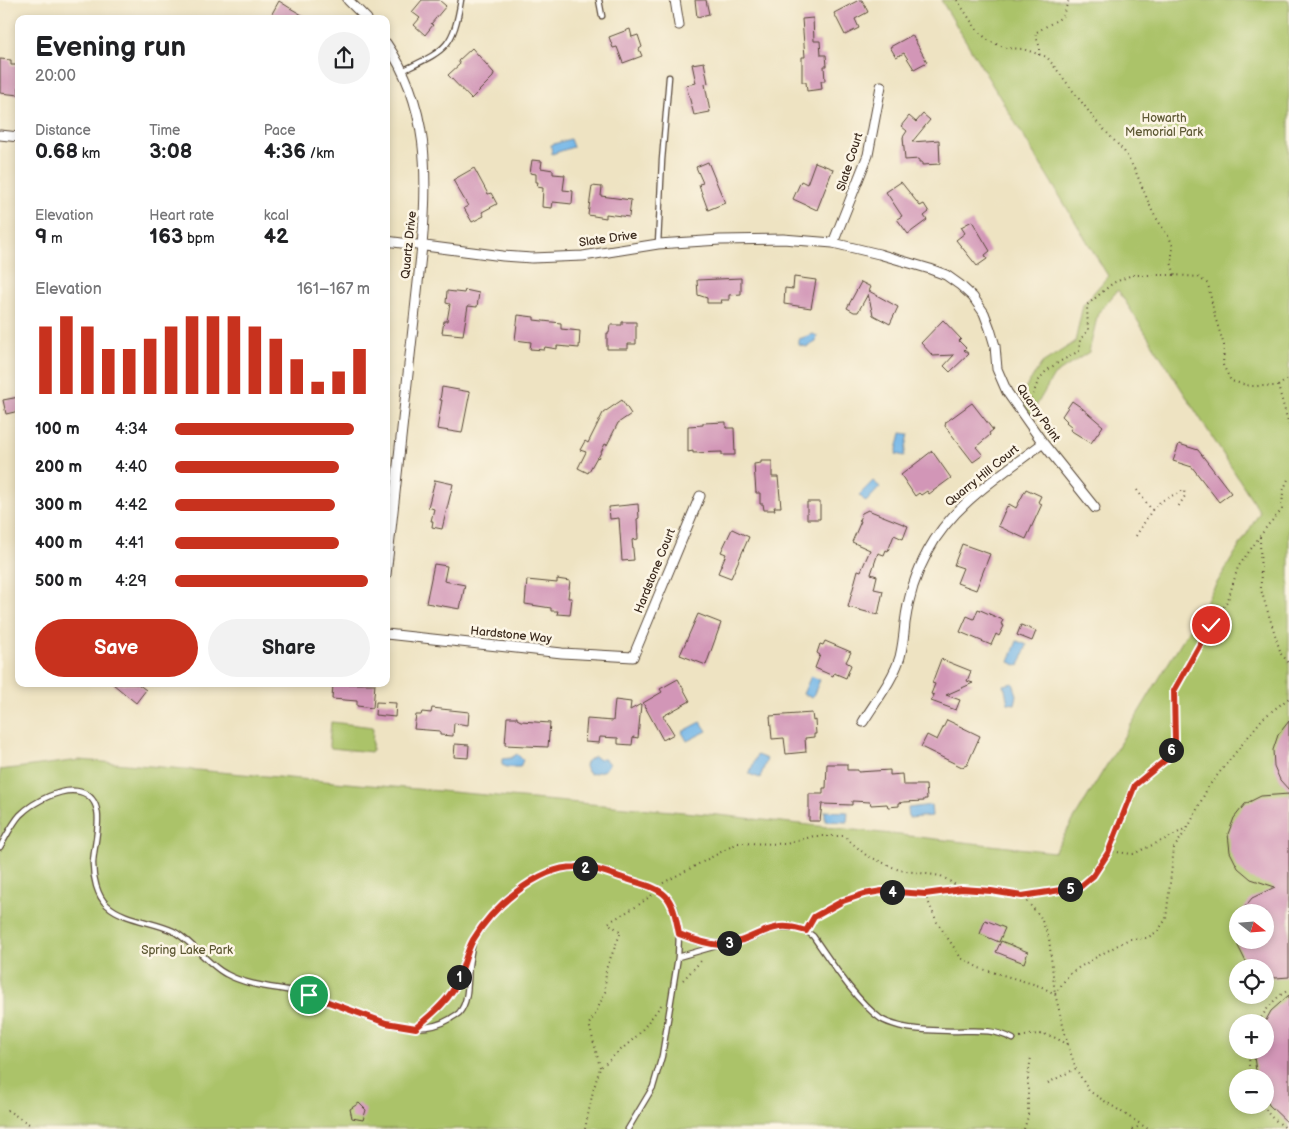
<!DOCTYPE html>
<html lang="en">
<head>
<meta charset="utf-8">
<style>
	:root { --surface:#fff; --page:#f2f2f2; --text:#202124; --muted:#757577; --accent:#c8321e }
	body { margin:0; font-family:"Balsamiq Sans",sans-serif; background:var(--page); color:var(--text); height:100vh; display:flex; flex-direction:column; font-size:19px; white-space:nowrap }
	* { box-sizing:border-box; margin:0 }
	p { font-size:16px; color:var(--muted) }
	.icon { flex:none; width:28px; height:28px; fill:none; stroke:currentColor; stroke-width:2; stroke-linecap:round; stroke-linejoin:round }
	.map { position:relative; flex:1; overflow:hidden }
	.side { position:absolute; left:15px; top:15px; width:375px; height:672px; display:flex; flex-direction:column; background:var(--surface); border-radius:10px; box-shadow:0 2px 8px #0003 }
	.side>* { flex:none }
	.needle { width:32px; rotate:107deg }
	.tools { position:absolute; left:1229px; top:904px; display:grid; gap:10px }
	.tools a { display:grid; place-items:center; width:45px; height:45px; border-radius:50%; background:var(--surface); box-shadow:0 2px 8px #0003; font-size:25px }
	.pin { position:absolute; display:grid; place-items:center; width:42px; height:42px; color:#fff; margin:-21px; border:2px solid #fff; border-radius:50%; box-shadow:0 1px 5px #0007 }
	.km { position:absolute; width:25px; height:25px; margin:-12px; border-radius:50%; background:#222; color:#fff; font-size:14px; line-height:25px; text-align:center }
	.round { display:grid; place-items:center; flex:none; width:52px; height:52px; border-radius:26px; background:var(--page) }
	.overview { display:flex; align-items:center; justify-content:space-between; height:85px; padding:0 20px }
	h1 { font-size:28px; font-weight:600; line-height:38px }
	.stats { display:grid; grid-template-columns:repeat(3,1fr); gap:8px; height:85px; padding:5px 20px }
	.stats div { display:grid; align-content:center }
	.stats b { font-size:21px; font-weight:600 }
	.stats small { font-size:14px; font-weight:400 }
	.stats p { font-size:14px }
	.chart { height:140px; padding:10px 20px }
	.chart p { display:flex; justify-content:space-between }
	.chart svg { width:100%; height:90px; margin-top:5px; stroke:var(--accent); stroke-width:6 }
	.button { display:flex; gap:10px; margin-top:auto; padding:10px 20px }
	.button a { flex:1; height:58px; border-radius:30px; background:var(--accent); color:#fff; font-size:20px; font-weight:600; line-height:58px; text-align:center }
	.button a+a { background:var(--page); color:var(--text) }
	ul { padding:0 20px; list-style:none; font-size:16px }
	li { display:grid; grid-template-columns:80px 60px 1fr; align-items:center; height:38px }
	li i { height:12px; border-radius:6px; background:var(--accent) }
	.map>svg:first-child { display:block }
	.green { fill:#abc369; stroke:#737644; fill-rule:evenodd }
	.water { fill:#72b6e8; stroke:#567083 }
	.building { fill:#d296b7 }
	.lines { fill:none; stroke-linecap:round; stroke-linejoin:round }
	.lane-casing { stroke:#564637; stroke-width:7 }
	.street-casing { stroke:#564637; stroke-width:11 }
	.path { stroke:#564637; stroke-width:2; stroke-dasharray:1 4; stroke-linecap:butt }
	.lane { stroke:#fff; stroke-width:4.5 }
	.street { stroke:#fff; stroke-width:9 }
	.route-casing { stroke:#fff; stroke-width:10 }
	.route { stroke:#c8321e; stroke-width:6 }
	.labels { text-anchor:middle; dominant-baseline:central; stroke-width:5; stroke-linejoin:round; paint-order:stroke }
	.park-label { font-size:12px; fill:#5d5834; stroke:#fcf5e5 }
	.street-label { font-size:12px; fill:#3b2a1e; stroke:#fcf5e5 }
</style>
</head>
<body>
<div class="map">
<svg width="1289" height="1129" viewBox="0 0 1289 1129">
	<rect width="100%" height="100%" fill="#fcf5e5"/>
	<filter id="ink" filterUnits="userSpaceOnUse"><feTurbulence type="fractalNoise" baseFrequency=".02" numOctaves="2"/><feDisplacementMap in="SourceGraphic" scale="10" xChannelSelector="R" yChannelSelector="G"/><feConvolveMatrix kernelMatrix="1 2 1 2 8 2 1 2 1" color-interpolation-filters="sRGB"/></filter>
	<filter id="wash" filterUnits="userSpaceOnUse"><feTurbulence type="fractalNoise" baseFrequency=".0096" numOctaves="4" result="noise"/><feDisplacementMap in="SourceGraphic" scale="20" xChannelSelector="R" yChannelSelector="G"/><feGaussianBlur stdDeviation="1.12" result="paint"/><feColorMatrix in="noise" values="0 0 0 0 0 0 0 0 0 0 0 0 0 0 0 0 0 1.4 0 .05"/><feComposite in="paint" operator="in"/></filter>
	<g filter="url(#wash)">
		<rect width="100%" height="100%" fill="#eee3c2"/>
		<!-- green -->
		<path class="green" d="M941 0H1289V1129H0V770L80 760 718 815 1054 852 1260 512 1118 290 1098 313 1089 352 1054 375 1031 415 1019 397 1042 363 1075 342 1083 305 1108 276ZM1238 912H1265V940H1238ZM1238 968H1265V995H1238ZM1238 1022H1265V1050H1238ZM1238 1078H1265V1105H1238Z
			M331 722 373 727 372 752 331 748 329 744Z"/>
		<!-- water -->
		<path class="water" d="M570 139 573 147 552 154 551 145Z
			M813 334 817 336 816 342 807 347 799 345V339Z
			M901 433 909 434 904 456 896 454Z
			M873 481 880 487 866 502 859 495Z
			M1017 641 1027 645 1019 666 1009 662Z
			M811 676 820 680 812 698 803 694Z
			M1013 683 1017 695 1015 704 1008 703 1004 685Z
			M701 722 707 731 687 741 682 732Z
			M517 754 523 760 520 767H507L502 765V759L511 758Z
			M757 755 767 759 760 778 749 774Z
			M594 756 598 759 604 758 609 764 605 770 591 774 587 772 585 766 587 761Z
			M931 805 932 816 909 818 908 808Z
			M825 811 848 812 847 822 825 821Z"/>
		<g id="blocks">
			<!-- building -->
			<path class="building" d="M422 0H439L446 6 431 24 433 25 425 35 414 25 420 18 412 12Z
				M695 0H706L709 14 697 17Z
				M859 0H862L868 12 855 19 859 28 845 35 834 13Z
				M279 1 290 8 309 19H269Z
				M813 18 814 41H820L821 55H826L827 66H824L825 81H821L822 89 807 91 806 82H802V57H805L802 19Z
				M630 29 632 37 638 35 642 47 639 49 642 56 623 63 617 47 613 48 609 37Z
				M912 35 927 62 914 69 904 53 896 57 890 47Z
				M472 48 494 73 493 77 471 99 448 75 460 64 458 61Z
				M0 59 11 60V65H18L19 95 0 93Z
				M704 62 708 83 705 84 710 112 694 115 686 85 696 83 692 64Z
				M923 114 930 120 912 142 939 140 940 164 922 165V162H919V159L905 160 903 137 907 131 901 126 909 116 916 122Z
				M532 160 542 161 541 168 553 170V174L565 175 563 190 573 191 572 204 553 202 552 208 542 207 543 188 537 187 538 182H536V174L530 173Z
				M708 162 725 203 708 210 701 191 699 184 703 183 696 167Z
				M815 162 833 169 817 210 793 199 801 181 807 184Z
				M474 168 488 194 491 193 497 204 482 212 484 216 472 222 464 208 468 206 453 180Z
				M901 182 920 206 924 204 929 212 924 216 927 220 908 234 897 219 902 216 886 192Z
				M592 186 602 187 601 196 631 200 629 217 606 214V218L588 215Z
				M972 221 990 251 985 255 987 259 977 266 956 240 965 233 961 227Z
				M794 277 816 280 811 308 784 304 785 288 793 289Z
				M741 278V294L729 295V300H721L722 303H707V298L698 295 697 280Z
				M861 282 871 287 869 291 898 307 890 324 873 315 868 294 858 312H854L847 308Z
				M465 290 479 293 477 307 468 306 463 335 442 333 444 321H447L450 304 446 303 447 291 464 293Z
				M518 315 534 317V320L561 323V329L580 331 579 348 557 346V349L545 347 544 350 530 349 531 342 515 340Z
				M943 320 961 339 959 341 966 348 964 350 969 354 950 372 944 366 954 355 933 356 921 343Z
				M622 322H636V344H628V349H607V333H609L610 325H622Z
				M442 387 470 392 462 433 437 429 442 400H440Z
				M19 397V411L6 414 3 400Z
				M622 400 631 414 618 423 607 445 605 444 598 458 597 457 588 473 578 468 586 452 580 450 585 441 588 443 603 413Z
				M1072 401 1082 408 1103 426 1091 443 1070 430 1072 427 1066 422 1067 421 1062 416Z
				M972 403 993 430 989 433 990 435 976 447 983 455 973 462 945 426 946 422Z
				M726 422V428H734L735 455H722V452L693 453V451L688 452V426L703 425V423Z
				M1179 444 1198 450 1231 493 1219 502 1192 467 1173 461Z
				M932 451 951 478 929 494 927 491 921 495 919 493 915 496 901 475Z
				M761 461H772V477H778L781 507H774L775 510H764L763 504H760V493H756L754 464 761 463Z
				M435 480 453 484 442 529 432 527 433 521H431L434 509 428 507Z
				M1026 489 1041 496 1038 502 1042 504 1026 539 998 526 1007 506 1008 507 1009 504 1016 508Z
				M807 502H820V519H807Z
				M638 504 639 518 637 519 638 539 632 540 634 560 622 561 619 518 610 519 609 507Z
				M868 510 908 526 903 539 894 535 888 551 886 550 884 555 878 553 871 574 877 576 874 589 883 591 878 615 848 607 858 570 861 571 870 550 852 542 861 521 859 520 862 513Z
				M732 529 749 537 731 578 718 573 726 554 721 552Z
				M962 544 990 554 976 590 957 583 963 568 954 565Z
				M434 564 447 566 444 581 465 585 460 609 426 603Z
				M557 579 570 581 568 598H572L570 615 557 614 558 611H551V608L525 604 527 580 557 583Z
				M978 609 1003 620 1001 624 1004 626 999 636 996 634 991 645 960 632 967 616 974 619Z
				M698 614 721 623 706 665 680 655Z
				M1021 625 1036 631 1032 641 1017 635Z
				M825 641 851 652 846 662 851 665 846 678 834 673 833 676 815 668 820 655 817 653 820 644 823 645Z
				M941 659 971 671 967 681 973 683 946 695 960 700 956 710 931 701 934 695 931 694 935 684 932 683Z
				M678 679 690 701 663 716 674 734 663 740 643 703 662 692 660 689Z
				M113 684H138L146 690 136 703Z
				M333 684H375L373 708 357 706V701L332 699Z
				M615 700 631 702 630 710 641 704 638 738 633 737 632 745 618 744V738L600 737 599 743 585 742 587 719 613 721Z
				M376 702 396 703 395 717 375 715Z
				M432 708 469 712 468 725 454 723 453 736 440 735V731L414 729 416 715H421L422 712 431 713Z
				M812 713 813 721 815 720 816 734H814V737L805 738 806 752 786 754 784 738 772 739 770 716Z
				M507 717H517V719L521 721 550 723 548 747 505 745Z
				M947 720 980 736 967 765 962 767 921 747 927 735 937 740Z
				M1289 721V790L1280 780 1274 766 1273 750 1278 735Z
				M455 744 469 745 468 758 454 757Z
				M827 764H847V770H858V772L890 770V775L902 774 903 785H926L927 799H924V801L904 802 899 803V806L888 807 887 804 871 805 870 802 852 801V805L822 804 820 821H809V794H823V788H826Z
				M1289 794V977L1276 978 1265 975V968H1253L1246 962 1238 946 1237 940H1265V912H1241L1252 898 1275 887 1251 879 1238 868 1230 852 1228 834 1234 818 1245 804 1261 796Z
				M985 920 1005 928 999 942 980 934Z
				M1001 941 1028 952 1024 963 996 952Z
				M1289 995V1124L1269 1105 1265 1097V1078H1257L1254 1057 1255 1050H1265V1022L1271 1011Z
				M359 1103 366 1110 363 1120 352 1118 350 1109Z"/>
		</g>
	</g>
	<g filter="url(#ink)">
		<use href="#blocks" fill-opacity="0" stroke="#564637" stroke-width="1"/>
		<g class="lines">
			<!-- lane casing -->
			<g class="lane-casing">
				<path id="lane" d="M599 0 602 16
					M402 71C445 50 453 49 461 0
					M658 244 662 160 669 77
					M0 847C6 837 12 824 20 815 33 802 63 786 81 792 110 801 93 843 93 864 93 877 97 896 107 905 123 920 155 922 173 931 191 940 208 965 226 974 252 988 282 987 310 995 351 1007 409 1044 450 1019 452 1017 457 1015 459 1013 470 1000 467 980 469 965 470 957 472 948 473 939
					M679 934 698 941 719 944
					M678 957 720 945 745 940 775 928 787 927 797 928 806 931 813 936C831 962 856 1001 881 1019 887 1023 896 1025 903 1027 919 1031 936 1030 953 1031 974 1031 992 1028 1013 1039
					M417 1027 445 1001 454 989 473 939 491 916 510 896 533 880 555 870 574 867 592 868 658 889 670 900 675 910 679 934 678 957 662 1056 653 1087 628 1129"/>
			</g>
			<!-- street casing -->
			<g class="street-casing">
				<path id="street" d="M348 0 367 19
					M675 0 679 25
					M386 43C429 105 428 175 422 246L386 575
					M0 135 19 137
					M386 241 503 256 532 258 583 256 658 244 720 240 783 239 833 243 879 254 930 269 946 275 960 285 973 297 984 313 990 329 995 346 997 369 1007 392 1043 443 1095 508
					M833 243 868 155 881 86
					M386 634 562 653 633 657 700 496
					M863 722C875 702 893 680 900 657 903 645 904 634 905 623 908 598 916 573 928 551 953 504 1001 475 1043 443"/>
			</g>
			<!-- path -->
			<path class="path" d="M957 0 977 30 989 41 1006 48 1023 49 1047 57 1096 121 1124 151 1135 170 1153 213 1170 239 1173 247 1171 262 1175 275 1198 277 1208 284 1215 317 1224 345 1223 365 1231 381 1250 386H1278L1289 425
				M1039 55V45L1035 33 1062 17 1069 0
				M1278 386 1289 378
				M1028 403C1034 396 1034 390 1038 382 1045 367 1066 359 1079 351L1080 340 1088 330 1087 305 1113 283 1132 275H1175
				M1137 490 1152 510 1161 501 1184 490 1185 496 1178 507
				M1136 536 1152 510
				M1260 537 1261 590 1281 654 1289 663
				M1108 851 1133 854 1174 835 1189 826
				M663 883 738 843 786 844 814 836H844L866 855 899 870 941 876 962 889
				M925 894 937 922 961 958 979 968 1040 986 1055 994 1070 973 1100 955 1129 939 1147 938 1158 931 1166 919 1174 848 1189 826 1208 787 1263 718 1289 698
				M1022 896 1080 887 1093 876 1108 853 1135 785 1168 758 1175 740 1174 691 1211 625 1228 600 1238 567 1268 525 1282 510 1283 491 1289 477
				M810 924 814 917 843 901 864 894 882 891 925 894 962 889 991 891 1022 896 1040 916 1049 938 1055 994 1068 1045
				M683 980 702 960
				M1259 1022C1265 1010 1276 996 1289 990
				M1020 1037C1042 1032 1049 1033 1068 1045L1076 1069 1089 1091 1148 1129
				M1250 1050 1249 1065 1251 1078
				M600 1067 589 1024 596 1013 605 992 606 969 621 932 608 923 637 906 652 895
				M1048 1083 1075 1069
				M1263 1105 1270 1116 1287 1129
				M7 1110 29 1124
				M585 1129 593 1091 600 1068 638 1035 662 1004
				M1024 1129 1028 1117V1076L1031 1057
				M1132 1129 1141 1126"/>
			<!-- lane -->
			<use href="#lane" class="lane"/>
			<!-- street -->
			<use href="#street" class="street"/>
		</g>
	</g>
	<g class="lines" filter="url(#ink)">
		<!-- route casing -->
		<g class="route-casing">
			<path id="route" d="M309 995 386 1023 416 1028C429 1016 444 1005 453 990 463 975 464 956 473 940 491 909 537 867 575 867 592 866 607 873 623 878 665 891 671 889 679 934 692 939 706 944 720 945 740 945 756 932 775 928 786 925 796 928 806 931L814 917 843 901 864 894 882 891 925 894 962 889 991 891 1022 896 1080 887 1093 876 1108 853 1135 785 1168 758 1175 740 1174 691 1211 625"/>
		</g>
		<!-- route -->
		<use href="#route" class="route"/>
	</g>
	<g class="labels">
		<!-- park labels -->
		<g class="park-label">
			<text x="1164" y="118">Howarth<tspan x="1164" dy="14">Memorial Park</tspan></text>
			<text x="187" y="950">Spring Lake Park</text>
		</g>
		<!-- street labels -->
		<g class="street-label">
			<text transform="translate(850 162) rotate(-72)">Slate Court</text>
			<text transform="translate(608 239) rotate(-8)">Slate Drive</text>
			<text transform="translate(409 245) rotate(-84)">Quartz Drive</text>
			<text transform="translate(1038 413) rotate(55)">Quarry Point</text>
			<text transform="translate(982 476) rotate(-39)">Quarry Hill Court</text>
			<text transform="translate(655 571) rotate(-68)">Hardstone Court</text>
			<text transform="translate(511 635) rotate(6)">Hardstone Way</text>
		</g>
	</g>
</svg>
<div class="tools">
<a><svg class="needle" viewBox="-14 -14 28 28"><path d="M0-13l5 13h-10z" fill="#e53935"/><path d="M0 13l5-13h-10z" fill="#757577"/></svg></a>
<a><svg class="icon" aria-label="locate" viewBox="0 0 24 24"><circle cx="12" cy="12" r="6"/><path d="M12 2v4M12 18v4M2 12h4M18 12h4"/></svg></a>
<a>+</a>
<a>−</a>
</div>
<div class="pin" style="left:309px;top:995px;background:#1e9e55"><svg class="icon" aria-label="arrive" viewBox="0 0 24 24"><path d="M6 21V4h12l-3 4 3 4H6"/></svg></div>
<div class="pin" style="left:1211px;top:625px;background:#d93025"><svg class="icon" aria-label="check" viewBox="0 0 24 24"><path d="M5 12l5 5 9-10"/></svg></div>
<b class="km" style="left:459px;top:977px">1</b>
<b class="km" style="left:585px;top:868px">2</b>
<b class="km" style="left:729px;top:943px">3</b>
<b class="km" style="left:892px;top:892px">4</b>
<b class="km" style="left:1070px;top:889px">5</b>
<b class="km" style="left:1171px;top:750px">6</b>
<section class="side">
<div class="overview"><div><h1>Evening run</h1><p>20:00</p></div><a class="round"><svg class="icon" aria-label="share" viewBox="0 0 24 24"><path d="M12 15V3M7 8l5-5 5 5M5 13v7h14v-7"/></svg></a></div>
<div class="stats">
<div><p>Distance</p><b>0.68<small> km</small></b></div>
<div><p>Time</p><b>3:08</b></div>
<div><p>Pace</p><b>4:36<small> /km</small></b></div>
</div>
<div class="stats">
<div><p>Elevation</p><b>9<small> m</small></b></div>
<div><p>Heart rate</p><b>163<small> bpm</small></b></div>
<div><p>kcal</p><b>42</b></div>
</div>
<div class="chart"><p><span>Elevation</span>161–167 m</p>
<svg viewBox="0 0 160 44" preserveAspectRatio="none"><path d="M5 44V11M15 44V6M25 44V11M35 44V22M45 44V22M55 44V17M65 44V11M75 44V6M85 44V6M95 44V6M105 44V11M115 44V17M125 44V27M135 44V38M145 44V33M155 44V22"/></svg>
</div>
<ul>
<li><b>100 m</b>4:34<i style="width:92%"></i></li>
<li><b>200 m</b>4:40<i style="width:84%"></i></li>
<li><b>300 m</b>4:42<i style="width:82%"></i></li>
<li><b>400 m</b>4:41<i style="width:84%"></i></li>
<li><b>500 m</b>4:29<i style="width:99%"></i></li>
</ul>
<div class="button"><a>Save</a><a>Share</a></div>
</section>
</div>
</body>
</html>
